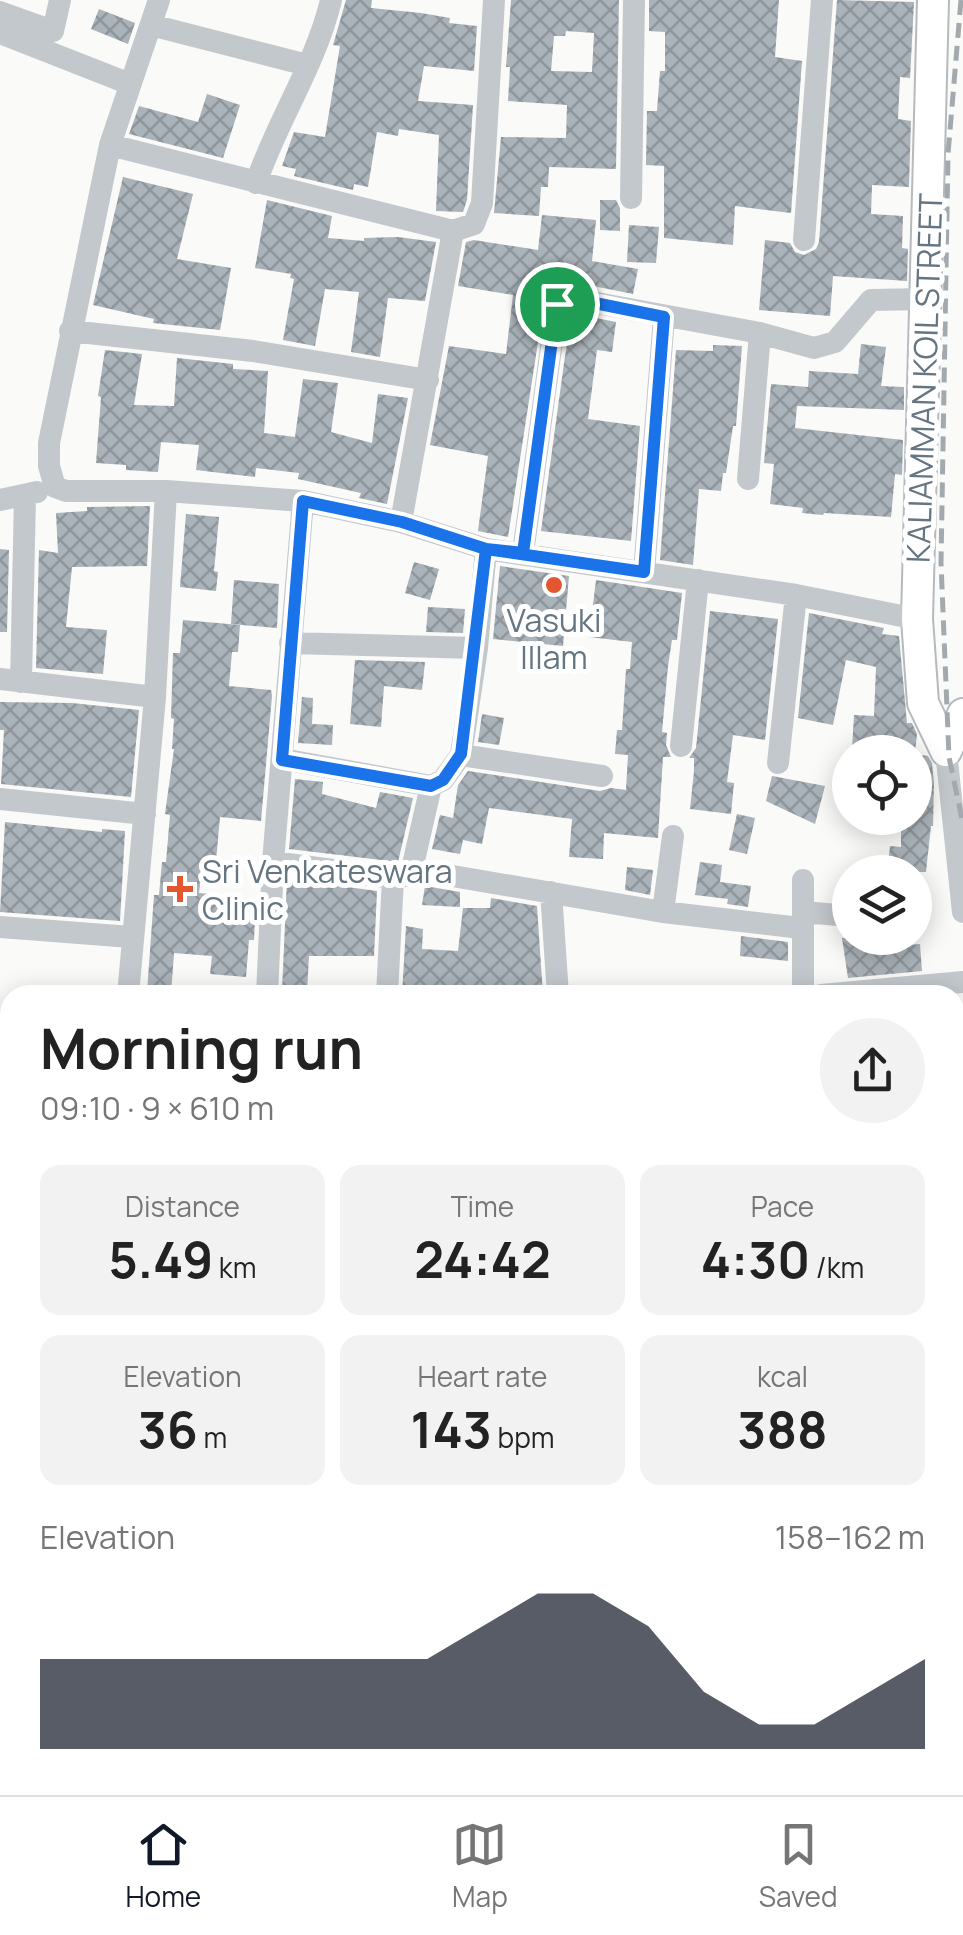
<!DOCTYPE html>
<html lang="en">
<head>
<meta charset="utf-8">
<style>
	:root { --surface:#fff; --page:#f2f2f2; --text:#222; --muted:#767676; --line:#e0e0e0; --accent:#111827 }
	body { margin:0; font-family:Manrope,sans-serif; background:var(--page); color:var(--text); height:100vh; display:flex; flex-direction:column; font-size:38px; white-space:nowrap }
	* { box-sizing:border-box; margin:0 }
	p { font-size:32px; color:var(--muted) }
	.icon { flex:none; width:55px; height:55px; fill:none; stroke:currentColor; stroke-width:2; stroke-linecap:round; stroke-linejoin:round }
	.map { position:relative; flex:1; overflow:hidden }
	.drawer { position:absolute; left:0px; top:985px; width:965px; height:810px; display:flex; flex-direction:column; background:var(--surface); border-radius:30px 30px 0 0; box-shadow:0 5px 25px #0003 }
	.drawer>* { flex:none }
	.fabs { position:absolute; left:832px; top:735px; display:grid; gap:20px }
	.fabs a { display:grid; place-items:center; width:100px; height:100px; border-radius:50%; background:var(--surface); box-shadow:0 5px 25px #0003; font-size:50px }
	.pin { position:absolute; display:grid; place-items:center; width:85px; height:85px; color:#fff; margin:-42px; border:5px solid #fff; border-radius:50%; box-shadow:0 2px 10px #0007 }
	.round { display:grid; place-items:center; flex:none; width:105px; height:105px; border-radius:52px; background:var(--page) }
	.overview { display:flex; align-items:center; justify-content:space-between; height:170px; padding:0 40px }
	h1 { font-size:55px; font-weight:700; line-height:75px }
	.metrics { display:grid; grid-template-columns:repeat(3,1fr); gap:15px; height:170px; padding:10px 40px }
	.metrics div { display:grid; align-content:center; border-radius:20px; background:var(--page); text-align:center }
	.metrics b { font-size:50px; font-weight:700 }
	.metrics small { font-size:28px; font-weight:400 }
	.metrics p { font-size:28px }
	.chart { height:280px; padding:20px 40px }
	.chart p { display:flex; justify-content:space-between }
	.chart svg { width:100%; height:180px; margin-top:10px; fill:var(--accent); opacity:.7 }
	.tabs { display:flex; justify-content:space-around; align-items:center; height:140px; border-top:2px solid var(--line); background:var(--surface); font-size:28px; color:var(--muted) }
	.tabs a { display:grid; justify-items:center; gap:5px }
	.tabs .active { color:var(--accent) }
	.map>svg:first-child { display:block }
	.building { fill:url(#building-cross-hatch); fill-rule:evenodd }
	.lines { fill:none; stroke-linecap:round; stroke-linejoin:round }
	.major-casing { stroke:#b5babe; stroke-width:34 }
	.minor { stroke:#c3c8cc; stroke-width:22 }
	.major { stroke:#fff; stroke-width:30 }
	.rail { stroke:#a2aab0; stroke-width:5; stroke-dasharray:15 8; stroke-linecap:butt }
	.route-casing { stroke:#fff; stroke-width:20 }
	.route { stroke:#1a73e8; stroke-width:12 }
	.poi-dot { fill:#e4572e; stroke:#fff; stroke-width:4 }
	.labels { text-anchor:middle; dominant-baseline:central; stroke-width:10; stroke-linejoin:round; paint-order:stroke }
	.street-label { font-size:32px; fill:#657683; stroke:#fff }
	.poi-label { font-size:32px; fill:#657683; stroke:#fff }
</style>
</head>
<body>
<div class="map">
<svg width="963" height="1795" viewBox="0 0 963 1795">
	<defs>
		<pattern id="building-cross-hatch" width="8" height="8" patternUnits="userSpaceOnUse" patternTransform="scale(2.5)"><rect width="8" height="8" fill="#aab3b9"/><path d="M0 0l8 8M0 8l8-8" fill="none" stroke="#8e969c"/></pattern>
	</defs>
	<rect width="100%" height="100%" fill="#fafaf8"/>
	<!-- building -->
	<path class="building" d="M346 0H372L371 8 421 13 450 18 449 23 477 26 474 71 424 66 418 101 473 105 467 200 463 212 436 211 439 135 399 129 398 136 377 132 368 187 354 184 353 190 294 176 296 169 282 166 294 132 325 137 340 46 333 45Z
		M511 0H619L616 169 549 167 548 187H541L539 216 494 213 501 137 566 138 567 105 508 101 510 67H506ZM566 31 594 33 592 72 551 71 554 36H565Z
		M649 0H779L775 57 802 61 791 213 735 206 733 245 664 238V166L646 165 647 111H657L660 71H665V32L649 31Z
		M837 0 914 2 910 78 900 77 898 119 911 121 909 187 872 185 871 214 903 216 902 248 908 249 907 281 833 276 830 316 759 310 765 240 790 243 795 252 804 255 816 249 819 242Z
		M99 9 135 23 128 44 91 29Z
		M207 94 240 105 223 158 129 134 139 106 198 122Z
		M123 177 193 194 177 259 231 268 220 330 153 323 154 319 93 305Z
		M267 200 332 216 328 238 364 241V238L398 237 436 242 425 301 388 298 380 357 351 352 359 292 325 289 315 346 283 340 294 279 290 278 291 274 255 268Z
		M600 200H616L620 208V231L600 230Z
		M542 215 596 220 592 261 638 269 633 294 548 277 508 537 478 531 488 456 430 445 449 346 506 354 513 295 458 286 466 242 474 240 538 250Z
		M629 225 659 227 656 263 627 262Z
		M576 314 616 322 612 352 597 350 588 419 640 426 631 541 541 531 565 356 572 315Z
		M861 344 886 347 881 386 904 387V410L797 406 795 428 903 440 902 475 895 474 891 517 824 513 823 515 802 513 803 508 770 504 774 464 764 463 771 384 808 387 809 371 858 374Z
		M713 345 742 346 736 426H733L726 473H723L721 491 699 489 693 565 660 560 676 350 713 351Z
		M105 350 142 354 134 405 174 406 177 358 233 364V369L268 371 264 433 295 437 303 379 338 383 331 432 372 443 378 394 408 398 387 504 359 498 361 493 298 479 299 473 256 468 255 477 196 470 199 445 161 442 158 472 126 470V465L96 463 101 397 98 396Z
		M150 506 147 566 72 567 66 627 107 630 103 674 36 668 39 550 58 553 56 513 87 511V507Z
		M186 514 219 517 214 571 218 572 216 591 180 587Z
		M0 549 9 550 7 632H0Z
		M414 562 439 569 430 600 405 593Z
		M500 566 569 576 563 646 493 639Z
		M234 580 279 584 277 628 231 624Z
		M596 580 682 593 677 640H672L668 666 662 732 667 733 666 745 671 757H663L658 838 604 833 603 859 569 857 572 819 489 808 482 844 463 840 460 854 432 849 440 815 453 818 458 785 468 771 600 791 611 788 626 790 628 755 615 754 617 730H622L626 669H630L632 642 589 637Z
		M428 607 465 609 463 633 426 632Z
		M710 611 778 619 765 740 733 735 727 782 734 783 731 814 690 809 694 771V758H689L696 748Z
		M809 613 884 628 882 634 899 636 907 723H912L917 734 915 752H873L852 749 854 715 874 716 876 667 846 660 833 725 798 718Z
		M183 620 240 625 238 652H232L229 686 271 690 272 696 261 821 220 817 216 861 203 860 199 893 253 898 250 920H255L254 940H249L246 977 210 974 212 956 174 953 171 994 147 992 154 895H159L162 862H166L170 815 165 814 174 749H172L174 719 171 718 173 653H180Z
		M355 660 425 662 422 690 384 686 381 727 350 724Z
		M302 697 313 698 312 724 333 725 332 745 298 743Z
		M0 702 72 703 139 710 131 797 1 784 4 730H0Z
		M482 714 504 718 499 745 478 742Z
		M915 754 928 756 932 763 934 783 933 826H931L926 872H887L890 846 901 847V818H915Z
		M772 776 825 786 815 824 766 801Z
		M295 779 323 782 322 794 376 808 380 792 413 798 398 862 289 849Z
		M737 814 755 818 747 854 729 850Z
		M5 822 102 832V829L125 831 120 921 0 912Z
		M700 862 722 865 720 882 751 886 748 907 727 904 728 899 695 895Z
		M627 867 653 870 650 895 625 890Z
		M287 879 377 891 374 956H309L307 992 282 991Z
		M425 886 460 892V907L422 905Z
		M491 898 537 906 543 995H402L406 926 423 929 422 949 458 951 463 908H490Z
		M741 936 788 942V961L740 956Z
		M842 938H872L874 948 920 944 922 971 848 978Z"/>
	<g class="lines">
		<!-- major casing -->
		<g class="major-casing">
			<path id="major" d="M933 0 917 619 923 703 946 751
				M946 751 963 714
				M955 1467H963
				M955 1490H963
				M0 1508 10 1506"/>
		</g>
		<!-- minor -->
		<path class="minor" d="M0 12 53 31 60 0
			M151 25 307 65
			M0 33 130 84
			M110 145 453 231
			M256 183C277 121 316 64 331 0
			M631 198 634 0
			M804 240 822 0
			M70 331 253 351 428 380
			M748 479 760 333
			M55 487 66 491H166L303 501 401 522 486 549 796 595 917 619
			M55 487 49 466V443L110 145 159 0
			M0 500 37 492
			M401 522 453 231 474 224 482 203 494 0
			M523 553 557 304 575 299 760 333 814 348 835 342 871 300 927 299
			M644 572 664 317
			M290 643 477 648
			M0 679 155 697
			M21 682 25 496
			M681 746 698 580
			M946 751 963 912
			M461 755 602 776
			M282 759 431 786
			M778 763 796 595
			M0 799 145 814
			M273 862 393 878 387 995
			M412 869 663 912 801 928
			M393 878 406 876 412 869 431 786 443 780 461 755 477 648 486 549
			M551 892 558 995
			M663 912 673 836
			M803 912 850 916
			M0 927 131 937
			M128 995 155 697 166 491
			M267 995 273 862 303 501
			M803 995V880
			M821 995 963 982
			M0 1064 10 1065
			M0 1365H10
			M0 1702 10 1701
			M124 1785 125 1795
			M155 1785V1795
			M256 1785V1795
			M285 1785 286 1795
			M393 1785 394 1795
			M427 1785V1795
			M492 1785 493 1795
			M575 1785 576 1795
			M800 1785 801 1795
			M911 1795 963 1793"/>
		<!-- major -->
		<use href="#major" class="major"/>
		<!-- rail -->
		<path class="rail" d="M961 0 948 154 941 563 949 757 963 824
			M955 1447 963 1440
			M955 1478H963
			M0 1517 10 1515"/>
	</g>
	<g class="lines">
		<!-- route casing -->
		<g class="route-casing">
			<path id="route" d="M557 304 523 553 486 549 402 522 303 501 282 760 431 786 443 780 461 754 486 549 644 572 664 317 575 299 557 304"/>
		</g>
		<!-- route -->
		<use href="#route" class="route"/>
	</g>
	<!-- markers -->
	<g class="poi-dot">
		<circle cx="554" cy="585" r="10"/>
		<path d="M175 874h10v10h10v10h-10v10h-10v-10h-10v-10h10z"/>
	</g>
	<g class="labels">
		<!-- street labels -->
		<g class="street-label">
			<text transform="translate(924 378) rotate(-88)">KALIAMMAN KOIL STREET</text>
		</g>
		<!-- poi labels -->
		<g class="poi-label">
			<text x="554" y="620">Vasuki<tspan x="554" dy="37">Illam</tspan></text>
			<text x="202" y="871" text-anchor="start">Sri Venkateswara<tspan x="202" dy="37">Clinic</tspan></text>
		</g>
	</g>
</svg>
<div class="fabs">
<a><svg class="icon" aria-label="locate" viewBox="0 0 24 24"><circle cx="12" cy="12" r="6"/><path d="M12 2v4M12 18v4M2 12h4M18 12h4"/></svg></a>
<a><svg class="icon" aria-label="layers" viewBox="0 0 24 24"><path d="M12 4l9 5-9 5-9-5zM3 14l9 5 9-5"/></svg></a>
</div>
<div class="pin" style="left:557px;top:304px;background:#1e9e55"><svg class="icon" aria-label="arrive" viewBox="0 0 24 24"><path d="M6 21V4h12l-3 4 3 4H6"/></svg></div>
<section class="drawer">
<div class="overview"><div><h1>Morning run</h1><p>09:10 · 9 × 610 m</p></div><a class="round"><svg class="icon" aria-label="share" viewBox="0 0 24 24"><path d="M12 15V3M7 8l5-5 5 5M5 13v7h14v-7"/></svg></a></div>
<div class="metrics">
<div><p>Distance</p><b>5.49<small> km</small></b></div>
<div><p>Time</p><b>24:42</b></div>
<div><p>Pace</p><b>4:30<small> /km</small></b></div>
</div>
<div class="metrics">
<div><p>Elevation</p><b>36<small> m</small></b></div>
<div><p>Heart rate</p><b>143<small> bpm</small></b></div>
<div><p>kcal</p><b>388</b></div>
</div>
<div class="chart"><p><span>Elevation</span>158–162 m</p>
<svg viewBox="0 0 160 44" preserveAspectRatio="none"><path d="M0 44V22L10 22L20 22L30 22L40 22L50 22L60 22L70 22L80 14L90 6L100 6L110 14L120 30L130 38L140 38L150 30L160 22V44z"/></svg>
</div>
</section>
</div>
<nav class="tabs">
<a class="active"><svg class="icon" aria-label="home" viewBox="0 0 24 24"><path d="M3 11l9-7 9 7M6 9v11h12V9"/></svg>Home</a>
<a><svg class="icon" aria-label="map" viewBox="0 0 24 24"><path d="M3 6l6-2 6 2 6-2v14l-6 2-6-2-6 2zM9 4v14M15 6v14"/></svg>Map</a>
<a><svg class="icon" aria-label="saved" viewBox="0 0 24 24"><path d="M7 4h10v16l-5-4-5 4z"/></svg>Saved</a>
</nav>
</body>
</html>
